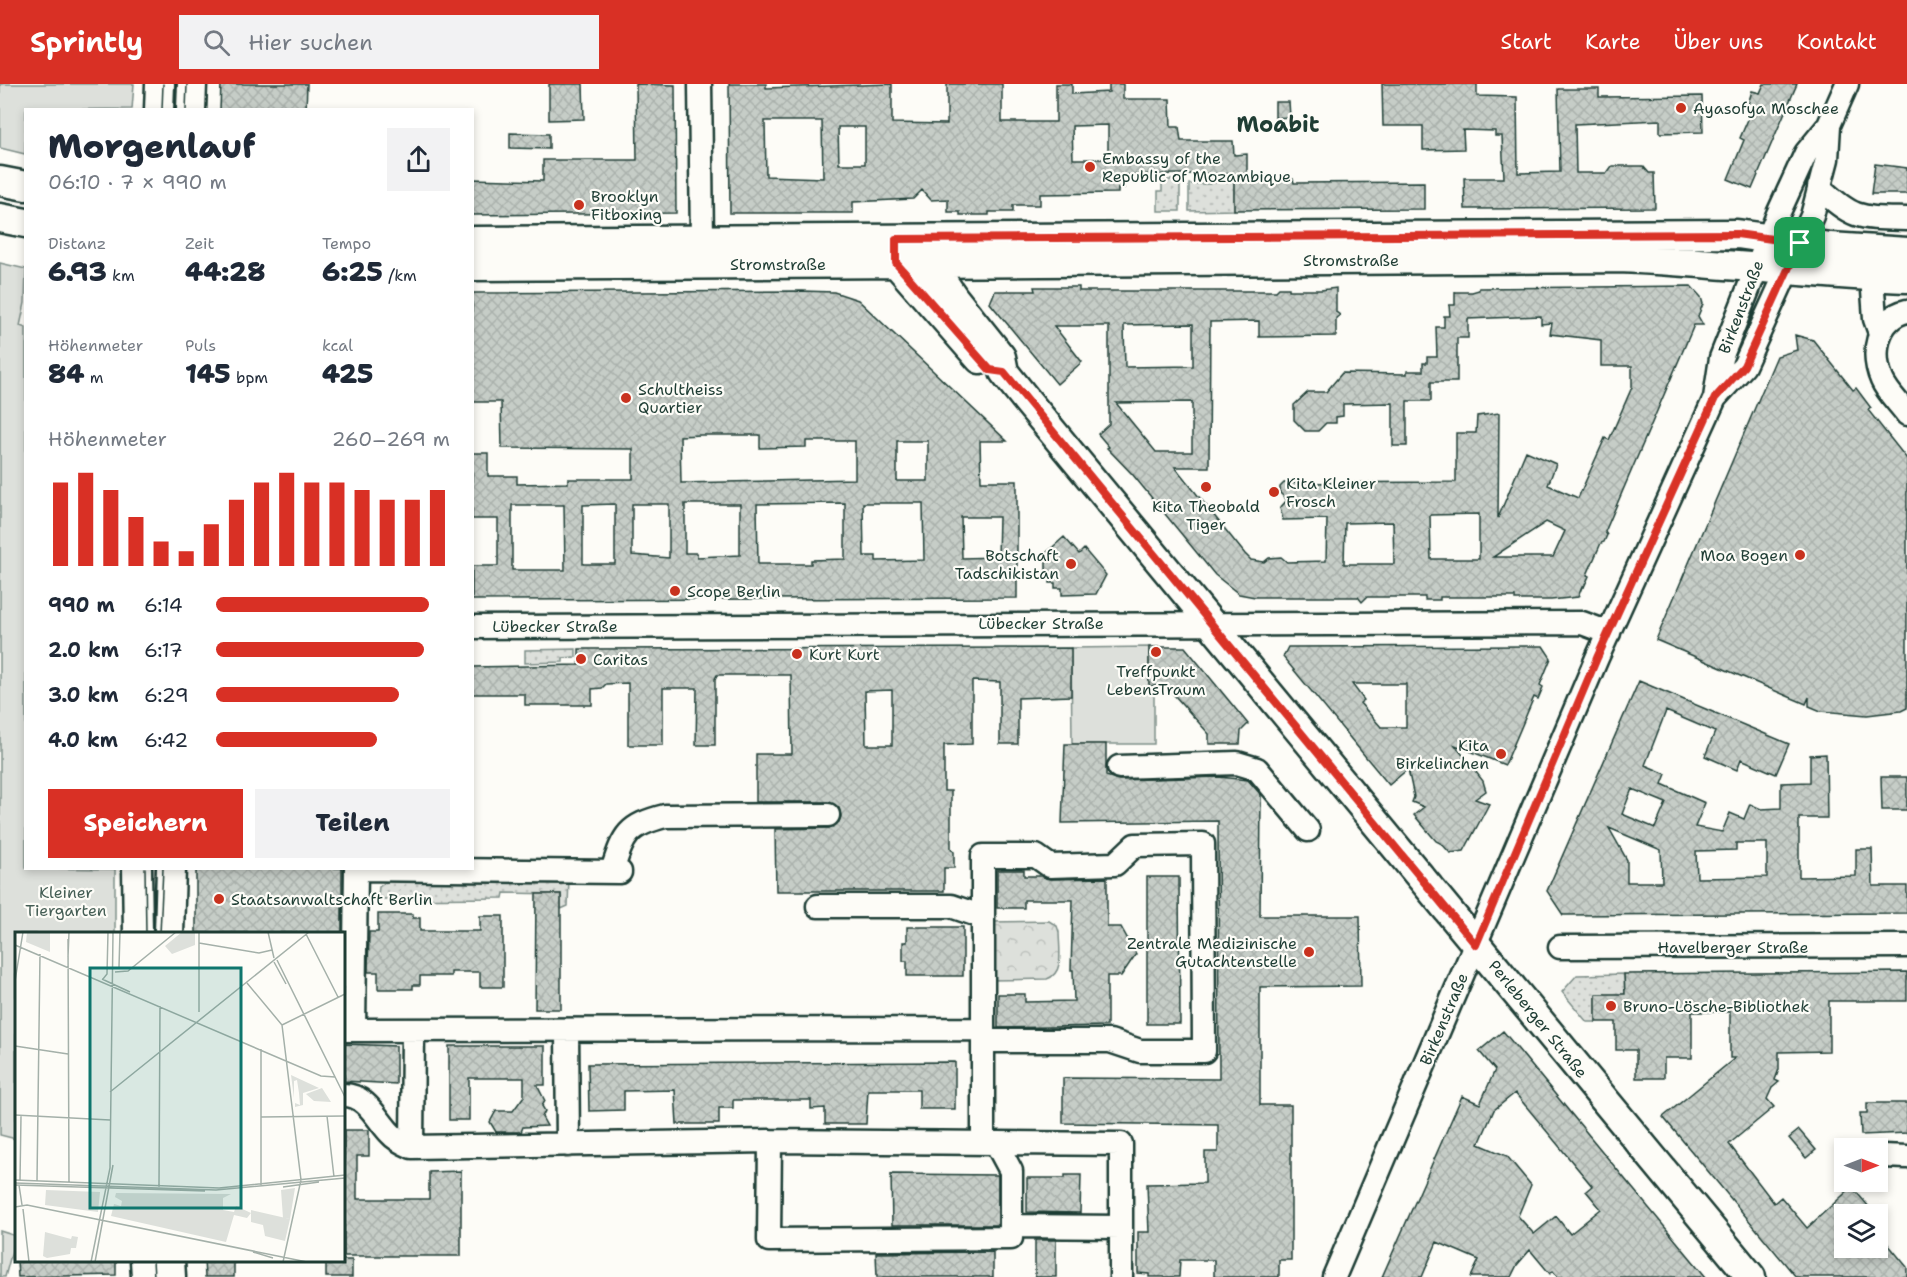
<!DOCTYPE html>
<html lang="de">
<head>
<meta charset="utf-8">
<style>
	:root { --surface:#fff; --page:#f2f2f3; --text:#1f2937; --muted:#747a83; --accent:#d93025 }
	body { margin:0; font-family:"Shantell Sans",sans-serif; background:var(--page); color:var(--text); height:100vh; display:flex; flex-direction:column; font-size:22px; white-space:nowrap }
	* { box-sizing:border-box; margin:0 }
	p { font-size:20px; color:var(--muted) }
	.icon { flex:none; width:33px; height:33px; fill:none; stroke:currentColor; stroke-width:2; stroke-linecap:round; stroke-linejoin:round }
	.map { position:relative; flex:1; overflow:hidden }
	.drawer { position:absolute; left:24px; top:24px; width:450px; height:762px; display:flex; flex-direction:column; background:var(--surface); border-radius:0px; box-shadow:0 3px 9px #0003 }
	.drawer>* { flex:none }
	.needle { width:39px; rotate:90deg }
	.buttons { position:absolute; left:1834px; top:1054px; display:grid; gap:12px }
	.buttons a { display:grid; place-items:center; width:54px; height:54px; border-radius:0px; background:var(--surface); box-shadow:0 3px 9px #0003; font-size:30px }
	.pin { position:absolute; display:grid; place-items:center; width:51px; height:51px; color:#fff; margin:-26px; border-radius:12px; box-shadow:0 3px 9px #0006 }
	.round { display:grid; place-items:center; flex:none; width:63px; height:63px; border-radius:0px; background:var(--page) }
	.overview { display:flex; align-items:center; justify-content:space-between; height:102px; padding:0 24px }
	h1 { font-size:33px; font-weight:800; line-height:45px }
	.stats { display:grid; grid-template-columns:repeat(3,1fr); gap:9px; height:102px; padding:6px 24px }
	.stats div { display:grid; align-content:center }
	.stats b { font-size:26px; font-weight:800 }
	.stats small { font-size:16px; font-weight:400 }
	.stats p { font-size:16px }
	.chart { height:168px; padding:12px 24px }
	.chart p { display:flex; justify-content:space-between }
	.chart svg { width:100%; height:108px; margin-top:6px; stroke:var(--accent); stroke-width:6 }
	.action { display:flex; gap:12px; margin-top:auto; padding:12px 24px }
	.action a { flex:1; height:69px; border-radius:0px; background:var(--accent); color:#fff; font-size:24px; font-weight:800; line-height:69px; text-align:center }
	.action a+a { background:var(--page); color:var(--text) }
	ul { padding:0 24px; list-style:none; font-size:20px }
	li { display:grid; grid-template-columns:96px 72px 1fr; align-items:center; height:45px }
	li i { height:15px; border-radius:8px; background:var(--accent) }
	header { display:flex; align-items:center; gap:36px; box-sizing:border-box; height:84px; padding:0 30px; background:var(--accent); color:#fff }
	header strong { font-size:28px }
	nav { display:flex; gap:33px; margin-inline-start:auto; font-size:21px }
	.search { width:420px; height:54px; background:var(--page); display:flex; align-items:center; gap:15px; box-sizing:border-box; padding:0 21px; border-radius:0px; color:var(--muted); font-size:22px }
	.map>svg:first-child { display:block }
	.grass { fill:url(#grass-dots); stroke:#7e8e88; stroke-width:1.5 }
	.forest { fill:url(#forest-crowns); stroke:#7e8e88; stroke-width:1.5 }
	.park { fill:#dde0db; stroke:#7e8e88; stroke-width:1.5 }
	.building { fill:url(#building-cross-hatch); stroke:#1f3d34; stroke-width:1.5; fill-rule:evenodd }
	.lines { fill:none; stroke-linecap:round; stroke-linejoin:round }
	.minor-casing { stroke:#1f3d34; stroke-width:27 }
	.major-casing { stroke:#1f3d34; stroke-width:33 }
	.minor { stroke:#fdfcf7; stroke-width:22 }
	.major { stroke:#fdfcf7; stroke-width:28 }
	.tram { stroke:#1f3d34; stroke-width:1.5 }
	.route-casing { stroke:#fff; stroke-width:12 }
	.route { stroke:#d93025; stroke-width:8 }
	.poi-dot { fill:#c8321e; stroke:#fdfcf7; stroke-width:2 }
	.labels { text-anchor:middle; dominant-baseline:central; stroke-width:4.5; stroke-linejoin:round; paint-order:stroke }
	.poi-label { font-size:16px; fill:#1f3d34; stroke:#fdfcf7; text-anchor:start }
	.street-label { font-size:16px; fill:#1f3d34; stroke:#fdfcf7 }
	.park-label { font-size:16px; fill:#455e55; stroke:#fdfcf7 }
	.district-label { font-size:22px; font-weight:bold; fill:#1f3d34; stroke:#fdfcf7 }
	.inset-road { fill:none; stroke:#a4b0a9; stroke-width:1.5 }
	.view { fill:#0f766e; fill-opacity:0.15; stroke:#0f766e; stroke-width:3 }
	.inset-edge { fill:none; stroke:#1f3d34; stroke-width:3 }
</style>
</head>
<body>
<header>
<strong>Sprintly</strong>
<div class="search"><svg class="icon" aria-label="search" viewBox="0 0 24 24"><circle cx="10" cy="10" r="6"/><path d="M15 15l6 6"/></svg>Hier suchen</div>
<nav><a>Start</a><a>Karte</a><a>Über uns</a><a>Kontakt</a></nav>
</header>
<div class="map">
<svg width="1907" height="1193" viewBox="0 0 1907 1193">
	<defs>
		<pattern id="grass-dots" width="8" height="8" patternUnits="userSpaceOnUse" patternTransform="scale(1.5)"><rect width="8" height="8" fill="#dde0db"/><path d="M2 2h.1M6 6h.1" fill="none" stroke="#bdc1bd" stroke-width="1.8" stroke-linecap="round"/></pattern>
		<pattern id="forest-crowns" width="20" height="18" patternUnits="userSpaceOnUse" patternTransform="scale(1.5)"><rect width="20" height="18" fill="#dde0db"/><path d="M2 6a3 3 0 1 1 6 0M12 15a3 3 0 1 1 6 0" fill="none" stroke="#bdc1bd"/></pattern>
		<pattern id="building-cross-hatch" width="8" height="8" patternUnits="userSpaceOnUse" patternTransform="scale(1.5)"><rect width="8" height="8" fill="#c6cdc7"/><path d="M0 0l8 8M0 8l8-8" fill="none" stroke="#aab1ac"/></pattern>
	</defs>
	<rect width="100%" height="100%" fill="#fdfcf7"/>
	<filter id="ink" filterUnits="userSpaceOnUse"><feTurbulence type="fractalNoise" baseFrequency=".0167" numOctaves="2"/><feDisplacementMap in="SourceGraphic" scale="12" xChannelSelector="R" yChannelSelector="G"/><feConvolveMatrix kernelMatrix="1 2 1 2 8 2 1 2 1" color-interpolation-filters="sRGB"/></filter>
	<g filter="url(#ink)">
		<!-- grass -->
		<path class="grass" d="M1211 90H1234V126L1189 127V100H1211Z
			M1162 96H1180V127H1158V107H1162Z
			M576 565V573L563 574V578L525 579V566Z
			M569 794 568 822 561 825V810L504 809 503 814 380 815 378 812 379 803 389 796Z
			M1624 890 1625 910 1596 911V938H1587L1562 908 1577 891Z"/>
		<!-- forest -->
		<path class="forest" d="M1049 837 1057 842 1059 848C1059 864 1065 889 1047 895L991 896 990 838Z"/>
		<!-- park -->
		<path class="park" d="M0 0H134L132 25 26 26 25 70 0 64Z
			M0 179 26 185 25 219 20 242 26 244V784L115 785V849L16 850V1055L0 1051Z
			M1149 563V602H1154V660H1072L1071 564Z
			M0 1147 16 1152 5 1193H0Z"/>
		<!-- building -->
		<path class="building" d="M221 0H307L306 26H220Z
			M549 0H583L584 35 549 36Z
			M636 0 675 1 676 129 472 131V95L543 97V76H637Z
			M729 0H766V4L892 0V39L947 40V0H1002V38H1056V0H1072V10L1109 8V0H1123V15H1170L1171 43H1179L1181 57H1233L1234 71 1247 70V92H1273V96L1293 95 1294 99 1424 98V125L1234 126V90H1179L1124 91V104H1118V109L1040 110V121H1013V128H989V131H960V128H948V115L931 116 922 106 913 115 853 118V129H730ZM765 37H822L823 94 766 92ZM1108 41V75H1073L1072 42ZM838 43H865V80H839Z
			M1382 0H1477V12L1517 13 1518 89 1560 88 1558 5H1599V13L1702 12 1703 48 1660 49V36L1575 40 1576 89H1607L1612 82H1643L1649 89H1654L1655 124 1465 125 1464 94H1504L1502 52H1495V47L1463 46 1464 65 1423 66V42H1383Z
			M1764 0H1797L1752 105 1728 95 1744 56 1740 54 1753 24 1748 20 1752 7 1760 9Z
			M1275 18H1289L1290 33 1275 34Z
			M510 49 549 50V65L510 64Z
			M1875 80 1907 84V110H1871Z
			M1691 202 1701 213 1703 220 1698 232 1703 241H1694L1605 448 1607 451 1604 458 1601 459 1587 491 1589 492 1584 503H1582L1578 513 1551 516H1515V513H1440V516H1425V513H1367L1362 518 1358 513H1255L1239 510 1215 491 1133 391 1107 364 1109 363 1098 350 1109 340V242H1054L1082 278 1057 300 990 219 995 207H1035L1034 203H1079V207H1276L1279 204H1289V206H1321L1336 204V228L1340 231 1336 234V252L1259 253V237L1210 238 1209 383H1175L1245 470 1251 476 1264 478 1269 474 1281 473 1287 478 1326 477 1327 435 1283 436 1280 424 1287 416 1280 409V403L1284 399 1456 398V349H1476L1477 332 1499 329 1498 434 1526 367 1556 380 1548 401 1578 414 1605 354 1609 356 1632 303V282H1601V256L1550 250 1552 239 1541 240V232L1468 235V254H1457V298H1431V317H1407V362H1393V319L1343 320V332L1336 333V339H1326L1318 347H1305L1294 336V321L1308 308H1326L1342 289 1407 290V287H1423V279H1427V273H1437L1436 243H1444V232H1450L1449 221H1455V208H1472L1479 206V204ZM1193 240V282L1125 283 1124 241ZM1192 318V368H1156L1116 319ZM1479 430V475H1431L1430 431ZM1393 438 1394 480H1344L1345 439ZM1546 438 1565 447 1553 473H1493Z
			M802 207 834 208 858 216 1007 357H980L981 397H1017V514L472 516V482H498V435H472V369H488V392H517V400L568 399V395H633V365L502 364 501 318H472V209ZM701 351H760V364L806 363V357H855V395L681 399 680 352ZM897 357H928V397H897ZM845 419V475L811 476V480H758L757 420ZM863 419H923L924 476 876 477V472H864ZM615 420V480H583V421ZM632 420H669V474L632 471ZM685 420H740V471L697 473V469H685ZM512 421H564L565 486H512ZM961 433H999L998 473 962 474Z
			M1795 251 1813 256 1853 306 1856 304 1871 324 1868 326 1907 375V624L1901 627 1867 631 1821 627 1809 622V613L1806 620 1656 556 1777 272 1797 266Z
			M1064 453 1079 470 1084 465 1106 491 1096 510 1062 511V504H1055V499H1050V489H1046V469Z
			M1543 562 1551 574 1540 601 1543 603 1538 615 1534 613 1505 681 1455 661 1483 697 1486 707 1475 715 1489 720 1464 767 1450 769 1442 760 1436 757 1414 731 1424 723 1412 718 1414 713 1408 685 1389 701 1283 573 1288 563ZM1352 600H1406V643H1381L1360 619 1364 616Z
			M1149 563H1185L1248 640 1241 647 1240 660H1209V650L1166 602H1149Z
			M1071 564V612L1018 614V660H1000V598L972 597V660L944 661V707H951V764L954 768V784H944V807H776L775 745 829 744 839 738 841 732 839 724 828 718H756V670H792L791 591H717L715 595V661H696L697 604H663V661H628V599L606 600 602 604 592 605V621H525V610H472V583L579 581V565ZM892 606V661H866L865 607Z
			M1639 597 1789 660 1776 690 1741 675 1737 686 1705 672 1715 648 1666 627 1645 681 1666 690 1662 700 1705 719 1695 743 1722 748 1730 729 1744 735 1750 720 1761 725 1781 724V699L1810 698V671L1826 670 1827 734H1799V793L1856 792V765H1872L1873 802H1907V829L1563 831 1547 807ZM1632 705 1666 719 1655 744 1622 730ZM1609 744 1661 766 1662 798H1627V776ZM1736 759H1767V793L1697 794 1696 767 1736 766Z
			M1065 660H1106V692L1119 696 1219 693 1248 696 1261 711 1260 832H1360L1361 902 1260 903V1021H1291V1176H1279V1193H1214V1176H1180L1179 1193H1149V1190L1138 1189V1148H1149L1147 1100 1205 1099V1068H1218V1041L1063 1039V994L1219 995 1218 737 1062 739Z
			M1881 693H1907V726H1882Z
			M196 784H342V849H196Z
			M997 786H1024V792H1041L1050 795 1107 794V843H1121L1136 870 1121 892H1107V942L998 944V910H1025V918L1074 917 1073 886H1071L1073 816H1024V824H997Z
			M1147 793H1179L1180 940H1147Z
			M536 810H561V925H535Z
			M378 830H413V834H420V847H480V832H503V903H480V888H451V892H420V901H413V905H378V888H368L369 848H378Z
			M907 843H963V892H907V877H903V858H907Z
			M1907 888V917H1829V967L1779 968V985L1775 996 1779 998 1772 1004 1767 1015 1774 1023 1729 1060 1774 1119 1781 1113 1807 1144 1852 1103 1876 1131H1845V1164H1878V1148L1907 1183V1193H1796L1663 1033 1735 974H1730V928H1692V974H1664V994H1636V966H1616V938H1596V910H1625L1624 890Z
			M1503 947 1615 1083 1706 1193H1558L1553 1187 1550 1190 1530 1166 1517 1181 1511 1193H1471L1479 1176 1437 1158 1422 1193H1382L1462 1012 1480 1020 1495 986 1479 967ZM1515 1009 1592 1102 1586 1107 1601 1125 1570 1150 1556 1132 1534 1150 1518 1132 1531 1101 1507 1072 1479 1060 1494 1026Z
			M344 960 396 962V1000L344 997Z
			M449 962H545V1001H537L545 1017 542 1022 545 1027 542 1033 547 1042 523 1043 521 1048H496L490 1038 496 1027H513L524 1012V994H469V1036H449Z
			M955 978V1025H919V1006H868L866 1040H825V1024L811 1025V1016H733V1024H719V1040H677L675 1006 624 1007V1026L589 1027 588 980Z
			M1867 1019H1907V1049L1861 1051 1860 1029H1867Z
			M344 1046H369V1072H357V1115H429V1088L461 1087V1172H344Z
			M1799 1046 1816 1066 1806 1074 1789 1054Z
			M891 1090 998 1091V1141H892Z
			M1065 1091H1081L1080 1129 1027 1128V1094H1065Z
			M1035 1156H1056V1193H1035Z
			M993 1168V1193H877L876 1169Z
			M17 1176H116V1191L18 1193Z
			M204 1176H234V1193H205Z
			M326 1176H352V1193H326Z"/>
		<g class="lines">
			<!-- minor casing -->
			<g class="minor-casing">
				<path id="minor" d="M700 0 702 156
					M1819 103C1854 136 1860 134 1907 135
					M1872 192 1875 235 1880 249
					M1907 227C1876 234 1871 270 1882 296 1887 308 1899 319 1907 330
					M1715 314 1744 282 1812 132 1827 75 1829 41
					M472 543 1582 539 1609 549
					M1119 683 1237 679 1257 685 1308 746
					M612 787C624 751 626 742 665 732L828 731
					M818 822H951L983 833
					M1560 863 1907 862
					M344 946 983 945
					M354 946 356 785 620 788
					M567 946 568 1061
					M344 1011C367 1011 377 1036 391 1050 396 1056 405 1060 412 1063L770 1057 1121 1060V1193
					M770 1057 769 1156 1011 1154V1087L996 1059
					M983 1057V772H1036L1050 782 1115 780 1135 761 1203 760 1204 967H1140L1110 957H983
					M412 1063 413 946
					M1882 1072 1907 1073
					M1011 1142 1121 1143
					M1334 1193 1597 574 1715 314 1721 274 1778 130 1806 69 1829 41 1847 0"/>
			</g>
			<!-- major casing -->
			<g class="major-casing">
				<path id="major" d="M159 26 160 0
					M191 26 192 0
					M0 97 26 102
					M0 134 26 139
					M472 157 1737 150 1830 163 1907 168
					M928 162 930 179 954 214 1001 273 1004 288 1028 318 1751 1193
					M896 167V179L980 275
					M472 182 1618 174C1715 178 1811 190 1907 194
					M137 784 138 850
					M169 850 171 784
					M145 1176 146 1193
					M170 1176 171 1193"/>
			</g>
			<!-- minor -->
			<use href="#minor" class="minor"/>
			<!-- major -->
			<use href="#major" class="major"/>
			<!-- tram -->
			<path class="tram" d="M162 26 163 0
				M186 26 187 0
				M145 784 146 850
				M160 850 163 784
				M153 1176 154 1193"/>
		</g>
	</g>
	<g class="lines" filter="url(#ink)">
		<!-- route casing -->
		<g class="route-casing">
			<path id="route" d="M1737 150 1800 159 1744 282 1715 314 1597 574 1476 861 1004 288 990 286 896 179V155Z"/>
		</g>
		<!-- route -->
		<use href="#route" class="route"/>
	</g>
	<!-- markers -->
	<g class="poi-dot">
		<circle cx="1681" cy="24" r="6"/>
		<circle cx="1090" cy="83" r="6"/>
		<circle cx="579" cy="121" r="6"/>
		<circle cx="626" cy="314" r="6"/>
		<circle cx="1206" cy="403" r="6"/>
		<circle cx="1274" cy="408" r="6"/>
		<circle cx="1800" cy="471" r="6"/>
		<circle cx="1071" cy="480" r="6"/>
		<circle cx="675" cy="507" r="6"/>
		<circle cx="1156" cy="568" r="6"/>
		<circle cx="797" cy="570" r="6"/>
		<circle cx="581" cy="575" r="6"/>
		<circle cx="1501" cy="670" r="6"/>
		<circle cx="219" cy="815" r="6"/>
		<circle cx="1309" cy="868" r="6"/>
		<circle cx="1611" cy="922" r="6"/>
	</g>
	<g class="labels">
		<!-- poi labels -->
		<g class="poi-label">
			<text x="1693" y="24">Ayasofya Moschee</text>
			<text x="1102" y="74">Embassy of the<tspan x="1102" dy="18">Republic of Mozambique</tspan></text>
			<text x="591" y="112">Brooklyn<tspan x="591" dy="18">Fitboxing</tspan></text>
			<text x="638" y="305">Schultheiss<tspan x="638" dy="18">Quartier</tspan></text>
			<text x="1286" y="399">Kita Kleiner<tspan x="1286" dy="18">Frosch</tspan></text>
			<text x="1206" y="422" text-anchor="middle">Kita Theobald<tspan x="1206" dy="18">Tiger</tspan></text>
			<text x="1059" y="471" text-anchor="end">Botschaft<tspan x="1059" dy="18">Tadschikistan</tspan></text>
			<text x="1788" y="471" text-anchor="end">Moa Bogen</text>
			<text x="687" y="507">Scope Berlin</text>
			<text x="809" y="570">Kurt Kurt</text>
			<text x="593" y="575">Caritas</text>
			<text x="1156" y="587" text-anchor="middle">Treffpunkt<tspan x="1156" dy="18">LebensTraum</tspan></text>
			<text x="1489" y="661" text-anchor="end">Kita<tspan x="1489" dy="18">Birkelinchen</tspan></text>
			<text x="231" y="815">Staatsanwaltschaft Berlin</text>
			<text x="1297" y="859" text-anchor="end">Zentrale Medizinische<tspan x="1297" dy="18">Gutachtenstelle</tspan></text>
			<text x="1623" y="922">Bruno-Lösche-Bibliothek</text>
		</g>
		<!-- street labels -->
		<g class="street-label">
			<text x="1351" y="176">Stromstraße</text>
			<text x="778" y="180">Stromstraße</text>
			<text transform="translate(1741 223) rotate(-69)">Birkenstraße</text>
			<text x="1041" y="539">Lübecker Straße</text>
			<text x="555" y="542">Lübecker Straße</text>
			<text x="1733" y="863">Havelberger Straße</text>
			<text transform="translate(1444 935) rotate(-67)">Birkenstraße</text>
			<text transform="translate(1538 935) rotate(51)">Perleberger Straße</text>
		</g>
		<!-- park labels -->
		<g class="park-label">
			<text x="66" y="808">Kleiner<tspan x="66" dy="18">Tiergarten</tspan></text>
		</g>
		<!-- district labels -->
		<g class="district-label">
			<text x="1278" y="40">Moabit</text>
		</g>
	</g>
	<!-- overview -->
	<g transform="translate(15 848)">
		<rect width="330" height="330" fill="#fdfcf7"/>
		<path d="M12 0H35V20L11 10ZM276 143 304 156 288 161V173L280 175V171L285 173 284 161 282 148 279 149V166ZM307 156 316 170 299 169 291 162Z" fill="#dde0db"/>
		<path d="M236 278 275 287 270 309 250 304 248 293 236 290Z" fill="#dde0db"/>
		<path d="M167 0H180V13L157 22 150 14ZM280 256 275 287 268 286 266 258ZM31 258 85 260 83 280 30 273ZM101 261 216 262 208 266V278L219 280 221 274 236 281 232 286 219 283 211 310 96 284 99 272 106 274 107 269 100 265ZM30 300 56 307 57 304 63 305 61 316H56L55 322 32 326 28 324Z" fill="#dde0db"/>
		<path class="inset-road" d="M184 0V80M253 0 259 26M291 2 323 65M53 7 54 250M184 11 244 21 257 18M0 13 306 144 320 145M53 25 54 0M262 28 330 165M259 30 271 52M104 35 105 0M100 40 113 39 161 0M87 47 115 60M88 47 92 42 93 0M0 49 8 0M232 51 267 93 286 248 268 330M267 93 330 62M0 114 53 122M95 160 294 0M0 183 95 188M312 184 319 245M246 185 330 184M0 248 204 256 330 243M5 248 6 184M22 249 25 22M0 251 201 258 330 246M0 253 190 259M4 253 7 273M246 253V117M144 255 145 74M268 255 304 250M0 275 12 273 292 330M8 277 14 330M238 320 258 326M76 330 95 236 98 0M80 330 98 233"/>
		<path class="view" d="M75 36H226V276H75Z"/>
		<rect width="330" height="330" class="inset-edge"/>
	</g>
</svg>
<div class="buttons">
<a><svg class="needle" viewBox="-14 -14 28 28"><path d="M0-13l5 13h-10z" fill="#e53935"/><path d="M0 13l5-13h-10z" fill="#747a83"/></svg></a>
<a><svg class="icon" aria-label="layers" viewBox="0 0 24 24"><path d="M12 4l9 5-9 5-9-5zM3 14l9 5 9-5"/></svg></a>
</div>
<div class="pin" style="left:1800px;top:159px;background:#1e9e55"><svg class="icon" aria-label="arrive" viewBox="0 0 24 24"><path d="M6 21V4h12l-3 4 3 4H6"/></svg></div>
<section class="drawer">
<div class="overview"><div><h1>Morgenlauf</h1><p>06:10 · 7 × 990 m</p></div><a class="round"><svg class="icon" aria-label="share" viewBox="0 0 24 24"><path d="M12 15V3M7 8l5-5 5 5M5 13v7h14v-7"/></svg></a></div>
<div class="stats">
<div><p>Distanz</p><b>6.93<small> km</small></b></div>
<div><p>Zeit</p><b>44:28</b></div>
<div><p>Tempo</p><b>6:25<small> /km</small></b></div>
</div>
<div class="stats">
<div><p>Höhenmeter</p><b>84<small> m</small></b></div>
<div><p>Puls</p><b>145<small> bpm</small></b></div>
<div><p>kcal</p><b>425</b></div>
</div>
<div class="chart"><p><span>Höhenmeter</span>260–269 m</p>
<svg viewBox="0 0 160 44" preserveAspectRatio="none"><path d="M5 44V10M15 44V6M25 44V13M35 44V24M45 44V34M55 44V38M65 44V27M75 44V17M85 44V10M95 44V6M105 44V10M115 44V10M125 44V13M135 44V17M145 44V17M155 44V13"/></svg>
</div>
<ul>
<li><b>990 m</b>6:14<i style="width:91%"></i></li>
<li><b>2.0 km</b>6:17<i style="width:89%"></i></li>
<li><b>3.0 km</b>6:29<i style="width:78%"></i></li>
<li><b>4.0 km</b>6:42<i style="width:69%"></i></li>
</ul>
<div class="action"><a>Speichern</a><a>Teilen</a></div>
</section>
</div>
</body>
</html>
